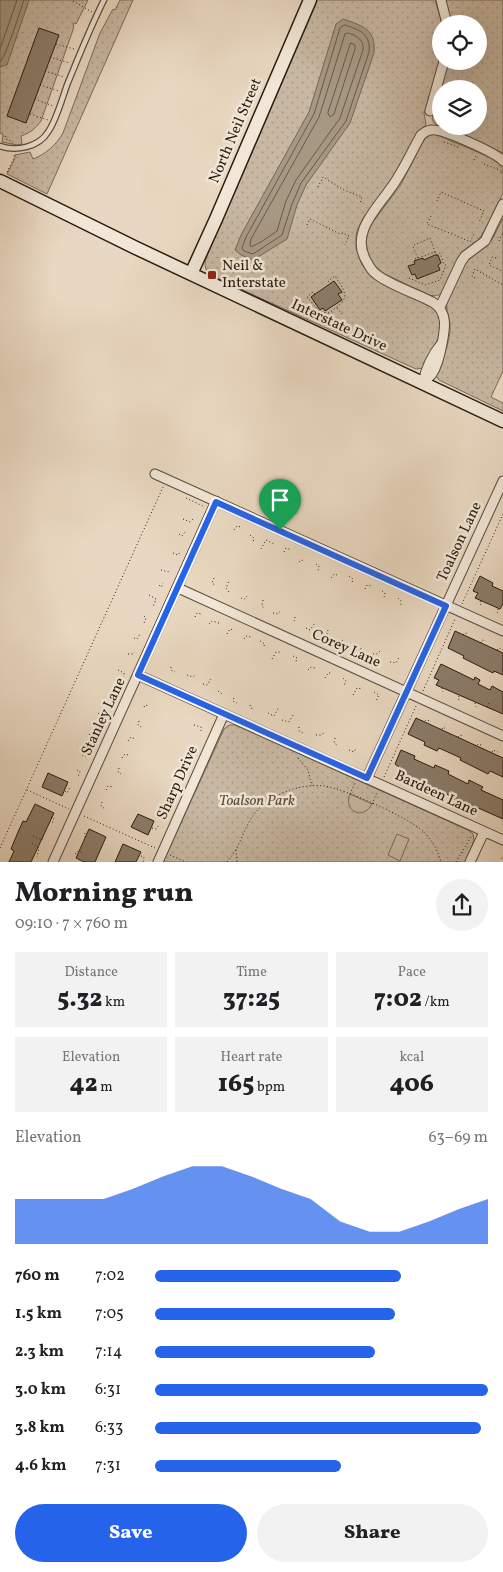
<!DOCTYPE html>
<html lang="en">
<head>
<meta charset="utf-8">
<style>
	:root { --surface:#fff; --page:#f2f2f2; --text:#202124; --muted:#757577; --accent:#2563eb }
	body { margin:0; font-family:Vollkorn,serif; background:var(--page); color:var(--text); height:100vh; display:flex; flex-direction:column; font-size:19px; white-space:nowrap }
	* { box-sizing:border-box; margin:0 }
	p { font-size:16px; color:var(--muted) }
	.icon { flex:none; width:28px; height:28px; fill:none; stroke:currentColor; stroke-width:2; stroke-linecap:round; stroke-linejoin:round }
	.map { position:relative; height:862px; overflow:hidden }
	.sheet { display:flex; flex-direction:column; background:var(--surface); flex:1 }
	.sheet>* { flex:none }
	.buttons { position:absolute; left:432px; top:15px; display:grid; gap:10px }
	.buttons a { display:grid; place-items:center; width:55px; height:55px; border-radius:50%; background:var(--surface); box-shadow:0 5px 20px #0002; font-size:25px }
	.pin { position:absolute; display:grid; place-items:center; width:42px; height:42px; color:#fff; margin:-51px -21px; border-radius:50% 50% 50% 0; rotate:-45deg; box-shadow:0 0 5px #0007 }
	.pin .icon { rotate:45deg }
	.round { display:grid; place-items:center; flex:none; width:52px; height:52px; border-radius:26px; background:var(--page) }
	.head { display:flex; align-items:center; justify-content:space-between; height:85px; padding:0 15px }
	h1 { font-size:28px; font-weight:800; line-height:38px }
	.stats { display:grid; grid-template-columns:repeat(3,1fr); gap:8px; height:85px; padding:5px 15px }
	.stats div { display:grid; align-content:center; border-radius:0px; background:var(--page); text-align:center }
	.stats b { font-size:25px; font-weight:800 }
	.stats small { font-size:14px; font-weight:400 }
	.stats p { font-size:14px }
	.chart { height:140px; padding:10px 15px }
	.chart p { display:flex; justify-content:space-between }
	.chart svg { width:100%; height:90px; margin-top:5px; fill:var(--accent); opacity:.7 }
	.button { display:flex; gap:10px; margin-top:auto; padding:10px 15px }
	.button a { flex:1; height:58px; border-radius:30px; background:var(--accent); color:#fff; font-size:20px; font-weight:800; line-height:58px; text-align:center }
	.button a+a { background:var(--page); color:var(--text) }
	ul { padding:0 15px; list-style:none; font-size:16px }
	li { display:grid; grid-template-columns:80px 60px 1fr; align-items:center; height:38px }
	li i { height:12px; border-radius:6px; background:var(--accent) }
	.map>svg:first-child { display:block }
	.grass { fill:url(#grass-dots); stroke:#786a58 }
	.pitch { fill:#c8b8a3; stroke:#786a58 }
	.water { fill:#a79884; stroke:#746655 }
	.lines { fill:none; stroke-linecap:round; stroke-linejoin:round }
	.shore { stroke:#675a49; stroke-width:1 }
	.building { fill:#8c7d6b; stroke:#271b0e }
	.lane-casing { stroke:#584a3b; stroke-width:7 }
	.street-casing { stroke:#584a3b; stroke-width:11 }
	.secondary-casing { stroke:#271b0e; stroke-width:15 }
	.path { stroke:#271b0e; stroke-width:1; stroke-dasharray:1 2.5; stroke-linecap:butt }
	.lane { stroke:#f1e6d7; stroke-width:4.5 }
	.street { stroke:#f1e6d7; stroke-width:9 }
	.secondary { stroke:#f1e6d7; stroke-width:12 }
	.route-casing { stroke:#fff; stroke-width:10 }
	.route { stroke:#2563eb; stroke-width:6 }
	.poi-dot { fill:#8f2418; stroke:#f1e6d7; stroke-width:2 }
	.labels { text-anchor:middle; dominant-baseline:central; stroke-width:5; stroke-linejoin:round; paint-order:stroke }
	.street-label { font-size:15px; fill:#271b0e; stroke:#f1e6d7 }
	.poi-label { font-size:15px; fill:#271b0e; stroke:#f1e6d7; text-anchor:start }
	.park-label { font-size:15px; font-style:italic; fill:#574a3b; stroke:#f1e6d7 }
</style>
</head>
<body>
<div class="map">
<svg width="503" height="862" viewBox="0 0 503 862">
	<defs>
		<pattern id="grass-dots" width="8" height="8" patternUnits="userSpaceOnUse" patternTransform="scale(1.25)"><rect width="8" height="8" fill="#c8b8a3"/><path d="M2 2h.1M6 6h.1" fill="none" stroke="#ac9e8b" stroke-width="1.8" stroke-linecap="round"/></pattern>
	</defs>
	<rect width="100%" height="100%" fill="#e9d8c1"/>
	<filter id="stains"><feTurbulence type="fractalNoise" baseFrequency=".004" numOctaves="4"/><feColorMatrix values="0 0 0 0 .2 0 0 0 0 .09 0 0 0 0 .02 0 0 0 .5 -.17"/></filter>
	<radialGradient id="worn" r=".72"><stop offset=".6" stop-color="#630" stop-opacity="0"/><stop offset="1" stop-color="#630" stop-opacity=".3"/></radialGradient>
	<!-- grass -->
	<path class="grass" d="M0 0H88L76 24 74 23 73 26 74 27 41 121C35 129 30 133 21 136L22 144 17 145 2 142 3 135 0 133Z
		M120 0H133L47 194 7 174 15 158V155L30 152 33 159C46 154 56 145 63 133L100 33 113 9 115 10Z
		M316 0H435L442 23 441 54 430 101 424 113 426 124 424 127 418 131 402 163 386 189 363 218 357 231 356 237V248L362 265 373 277 428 303 437 312 442 324 440 335 423 368 416 369 212 276C205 271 204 266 206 258Z
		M444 0H503V153L445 126H479V89H441V125H437L434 123 432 119 434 111 448 61H479V24H450Z
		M435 134 496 160 503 169V193L487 227 477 242 460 255 443 291C438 297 435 296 429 295L383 273 376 267 371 260 367 250 366 240 369 227 400 186 425 138 429 135Z
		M503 218V371L491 397 503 403V411L439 380 435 375C441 361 450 344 450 329 451 319 445 311 447 302L464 266 468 260 488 244 493 238Z
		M229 725H235L468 830 473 834 474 841 465 862H163L224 729Z"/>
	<!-- pitch -->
	<path class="pitch" d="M350 794 372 804C363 821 343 811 350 794Z
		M397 834 409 839 400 861 388 855Z"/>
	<!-- water -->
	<path class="water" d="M0 0H29L7 65 0 67Z
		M343 19C363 26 376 29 374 53L350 123 306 185 297 205 287 239 253 260 241 255 235 250 241 235 309 112 336 24Z"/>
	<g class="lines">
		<!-- shore -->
		<path class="shore" d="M345 25C360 30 371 34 369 52L346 121 301 183 292 204 282 235 253 254 244 251 242 248 246 237 314 114 340 28Z
			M348 33C358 36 364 40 363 50L340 118 296 180 286 201 277 231 261 242 251 247 250 244 251 239 319 117 345 34Z
			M351 43 355 45V49L334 114 330 117 328 113Z
			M0 49 17 0
			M0 62C7 55 19 13 24 0"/>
	</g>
	<!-- building -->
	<path class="building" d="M39 28 59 35 26 123 7 116Z
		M435 255H438L441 263 438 265 440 270 417 279 415 274 412 275 408 266 415 264 414 261 423 258 424 260Z
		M334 281 342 292 338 294 342 300 325 311 323 308 320 310 311 297Z
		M480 576 493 583 492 586 503 591V604L500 609 475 598 478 593 473 591Z
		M455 631 503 653V675L494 671 493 673 463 658 464 656 448 648Z
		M441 664 474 680 475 677 480 680 478 684 490 690 492 686 503 692V714L436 685 439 680 434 678Z
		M416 718 503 758V777L490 771 488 774 460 760 461 758 439 748 437 751 424 745 425 742 408 734Z
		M401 750 415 756 414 759 434 768 435 765 449 771 448 774 468 784 469 780 483 787 481 790 503 800V819L397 772 399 767 395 764Z
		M48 773 68 782 62 796 42 787Z
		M35 804 54 813 31 862H9L14 851 11 849 18 832 23 821 26 822Z
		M138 814 154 821 148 835 131 827Z
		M89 829 106 837 95 862H84L76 858Z
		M123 844 141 852 136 862H115Z"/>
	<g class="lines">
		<!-- lane casing -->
		<g class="lane-casing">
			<path id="lane" d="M0 146C16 152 39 147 48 132 56 121 62 99 67 85 79 56 90 28 104 0"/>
		</g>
		<!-- street casing -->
		<g class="street-casing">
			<path id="street" d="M441 0 447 24
				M430 111 444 61
				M440 307 461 262 465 256 485 241 503 204
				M423 383C426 380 429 377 432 374 438 365 440 354 442 344 445 328 448 313 434 303 416 293 391 286 376 274 372 271 369 266 367 262 348 232 380 206 395 182 405 167 412 151 421 135 424 133 427 130 431 130 442 128 496 153 503 161
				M423 383C426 367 432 355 442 343
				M155 474 503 631
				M178 588 503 736
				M138 675 503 840
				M367 778 503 481
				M53 862 216 501
				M158 862 224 714
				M470 862 484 832"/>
		</g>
		<!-- secondary casing -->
		<g class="secondary-casing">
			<path id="secondary" d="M0 181 136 248 503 421
				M191 274 216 219 310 0"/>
		</g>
		<!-- path -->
		<path class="path" d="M73 1 92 12
			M56 44 74 49
			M50 57 69 63
			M45 71 64 77
			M40 85 59 91
			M35 99 53 106
			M30 114 48 120
			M5 136 6 139 13 142
			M444 142 459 147
			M474 160 477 154
			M484 164 502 171 500 174
			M7 172 14 158V155
			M318 187 323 177 344 190 362 197 360 203
			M437 201 441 192 484 211 479 222
			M431 216 427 224C441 230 456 235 470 242L474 234
			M307 225 310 219 340 234 343 233 349 236 345 245
			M499 241 503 232
			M496 258 492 257 489 265 502 271
			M415 259 418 258 435 252 430 238 414 245 413 247 418 258
			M409 278 425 285 440 280 446 265 444 264 440 253 436 255 435 252
			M475 278 472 277 475 269 503 285
			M315 294 313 292 307 297 320 312 329 313C349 298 349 297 335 276L328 281 330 283
			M337 308 342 314
			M186 498 205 507
			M183 519 190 522 193 519
			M234 530 237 526 241 527
			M179 534 182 536 185 532
			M250 535 254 538 253 542
			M261 549 266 540 274 544
			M284 552 286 548 291 550
			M173 553 178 555 181 551
			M299 562 301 560 305 561
			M316 564 319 566 318 571
			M161 570 168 572 170 570
			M349 576 353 579 352 583
			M214 578 212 583 216 586
			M331 578 334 574 337 575
			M159 585 161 587 163 583
			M365 589 367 585 372 586
			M382 591 385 593 384 598
			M229 592 226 588 229 581
			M149 595 156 599 153 607
			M241 598 245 599 247 596
			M398 598 401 601V605
			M263 600 262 606 264 608
			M481 601 480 604 482 605
			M462 604 503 514
			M498 609 497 612 498 613
			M273 613 278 614 280 611
			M144 616 146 618 144 623
			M195 617 197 613 202 614
			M295 617 294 621 296 623
			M209 624 212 621 219 623
			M306 628 310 630 315 623
			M328 630 327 633 328 638
			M227 634 230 629 234 630
			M463 635 465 633 469 634
			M134 638 137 639 140 634
			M244 639 246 636 251 637
			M342 640V644L343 646
			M260 641 265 644 263 648
			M481 643 482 640 486 641
			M355 650 360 651 362 646
			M497 650 499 648 503 650
			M128 654H133L134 652
			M373 654H377L380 651
			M293 656 297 658 296 662
			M272 659 276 652H281
			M390 662 396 663 399 657
			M171 667V670L175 672
			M118 670 124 673V677
			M308 670 311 667 315 668
			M187 675 193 677 196 674
			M325 678 328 673H332
			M343 678 346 681 344 686
			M203 684 207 685 211 679
			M112 688H117L118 685
			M442 688 443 692
			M218 691 222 694
			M423 691 455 619
			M374 692 379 695 376 701
			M353 695 357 688 362 689
			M459 696 458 699 460 700
			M234 698 233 701 237 703
			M106 702 108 703 106 708
			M475 703 476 707
			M489 703 487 707 493 710
			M250 705 251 708 254 709
			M144 707 145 705 149 706
			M98 713 104 717 101 725
			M268 713 274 716 279 707
			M282 720 289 722 293 715
			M139 721 138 725 141 727
			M425 721 426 720 430 721
			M194 725 201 727V731
			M299 727V731L303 733
			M442 729 443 727 446 729
			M89 734 95 737 94 743
			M316 735H322L324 732
			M458 737 460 735 463 736
			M335 738 334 743 337 745
			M128 741 131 737 135 739
			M477 745 478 744 481 745
			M189 747 194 749 197 745
			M349 750 354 752 356 748
			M492 752 493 750 498 752
			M82 755 86 756 89 752
			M122 758 125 754 128 755
			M298 758 308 770 312 786
			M182 764 186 765 188 761
			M119 768 118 772 121 774
			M77 770 80 771 78 777
			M402 775V778L404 779
			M176 777 181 779 180 784
			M384 777 416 706
			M419 783 418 784 421 787
			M27 790 69 809
			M106 790 108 786 113 787
			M436 790 437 795
			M65 791 67 793 70 787
			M350 794 355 783
			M166 796 170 797 173 794
			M454 799 455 801
			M102 802 101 806 105 809
			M372 804 377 792
			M470 805 471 808
			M162 808 165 810 164 816
			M84 816 155 848
			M51 817 54 818 52 824
			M503 821V825
			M152 828 156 829 159 825
			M85 833V838
			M33 836 42 840 44 836
			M32 843 39 848 37 857
			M0 848 163 487 164 488
			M236 850 237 862
			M75 854 78 851 84 853
			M170 855 186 862
			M141 856 144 857 143 862
			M501 858 503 859
			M227 862C247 839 242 816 273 798 288 789 307 784 324 786 346 789 409 818 424 832 432 840 438 851 441 862
			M456 862 471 837"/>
		<!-- lane -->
		<use href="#lane" class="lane"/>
		<!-- street -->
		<use href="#street" class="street"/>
		<!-- secondary -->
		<use href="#secondary" class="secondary"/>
	</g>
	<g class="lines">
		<!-- route casing -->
		<g class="route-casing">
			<path id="route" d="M216 502 446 606 367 778 138 675Z"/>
		</g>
		<!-- route -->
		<use href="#route" class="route"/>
	</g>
	<!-- markers -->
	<rect class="poi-dot" x="207" y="270" width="10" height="10" rx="2.5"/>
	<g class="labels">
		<!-- street labels -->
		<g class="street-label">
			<text transform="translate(236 131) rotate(-67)">North Neil Street</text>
			<text transform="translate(339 326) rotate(25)">Interstate Drive</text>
			<text transform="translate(460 542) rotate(-65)">Toalson Lane</text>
			<text transform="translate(346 649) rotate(24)">Corey Lane</text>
			<text transform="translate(104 717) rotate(-65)">Stanley Lane</text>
			<text transform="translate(178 783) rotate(-66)">Sharp Drive</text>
			<text transform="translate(436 794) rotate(25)">Bardeen Lane</text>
		</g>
		<!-- poi labels -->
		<g class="poi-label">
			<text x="222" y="266">Neil &amp;<tspan x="222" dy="17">Interstate</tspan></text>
		</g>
		<!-- park labels -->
		<g class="park-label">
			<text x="257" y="801">Toalson Park</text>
		</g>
	</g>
	<rect width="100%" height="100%" filter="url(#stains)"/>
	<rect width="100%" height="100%" fill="url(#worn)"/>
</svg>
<div class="buttons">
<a><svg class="icon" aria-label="locate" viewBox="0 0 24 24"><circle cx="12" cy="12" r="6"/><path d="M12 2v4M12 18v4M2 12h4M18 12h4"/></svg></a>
<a><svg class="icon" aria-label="layers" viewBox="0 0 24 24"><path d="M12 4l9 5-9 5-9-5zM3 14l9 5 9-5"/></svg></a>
</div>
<div class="pin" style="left:280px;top:530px;background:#1e9e55"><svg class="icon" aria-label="arrive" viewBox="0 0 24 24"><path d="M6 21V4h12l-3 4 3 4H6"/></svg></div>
</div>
<section class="sheet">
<div class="head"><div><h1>Morning run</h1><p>09:10 · 7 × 760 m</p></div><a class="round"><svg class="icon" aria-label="share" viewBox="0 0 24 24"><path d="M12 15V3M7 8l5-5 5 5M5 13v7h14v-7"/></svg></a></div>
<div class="stats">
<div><p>Distance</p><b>5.32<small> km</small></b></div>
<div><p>Time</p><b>37:25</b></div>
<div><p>Pace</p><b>7:02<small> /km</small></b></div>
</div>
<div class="stats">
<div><p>Elevation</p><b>42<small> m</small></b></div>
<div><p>Heart rate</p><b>165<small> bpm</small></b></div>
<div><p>kcal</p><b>406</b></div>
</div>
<div class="chart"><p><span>Elevation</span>63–69 m</p>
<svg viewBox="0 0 160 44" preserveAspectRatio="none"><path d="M0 44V22L10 22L20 22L30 22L40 17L50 11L60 6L70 6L80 11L90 17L100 22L110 33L120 38L130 38L140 33L150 27L160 22V44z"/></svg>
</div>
<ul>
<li><b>760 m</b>7:02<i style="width:74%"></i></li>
<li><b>1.5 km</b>7:05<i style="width:72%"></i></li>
<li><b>2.3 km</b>7:14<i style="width:66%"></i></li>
<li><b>3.0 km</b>6:31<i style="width:100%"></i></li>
<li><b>3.8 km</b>6:33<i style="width:98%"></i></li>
<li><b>4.6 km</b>7:31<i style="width:56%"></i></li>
</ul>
<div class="button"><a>Save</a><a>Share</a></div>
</section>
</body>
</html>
